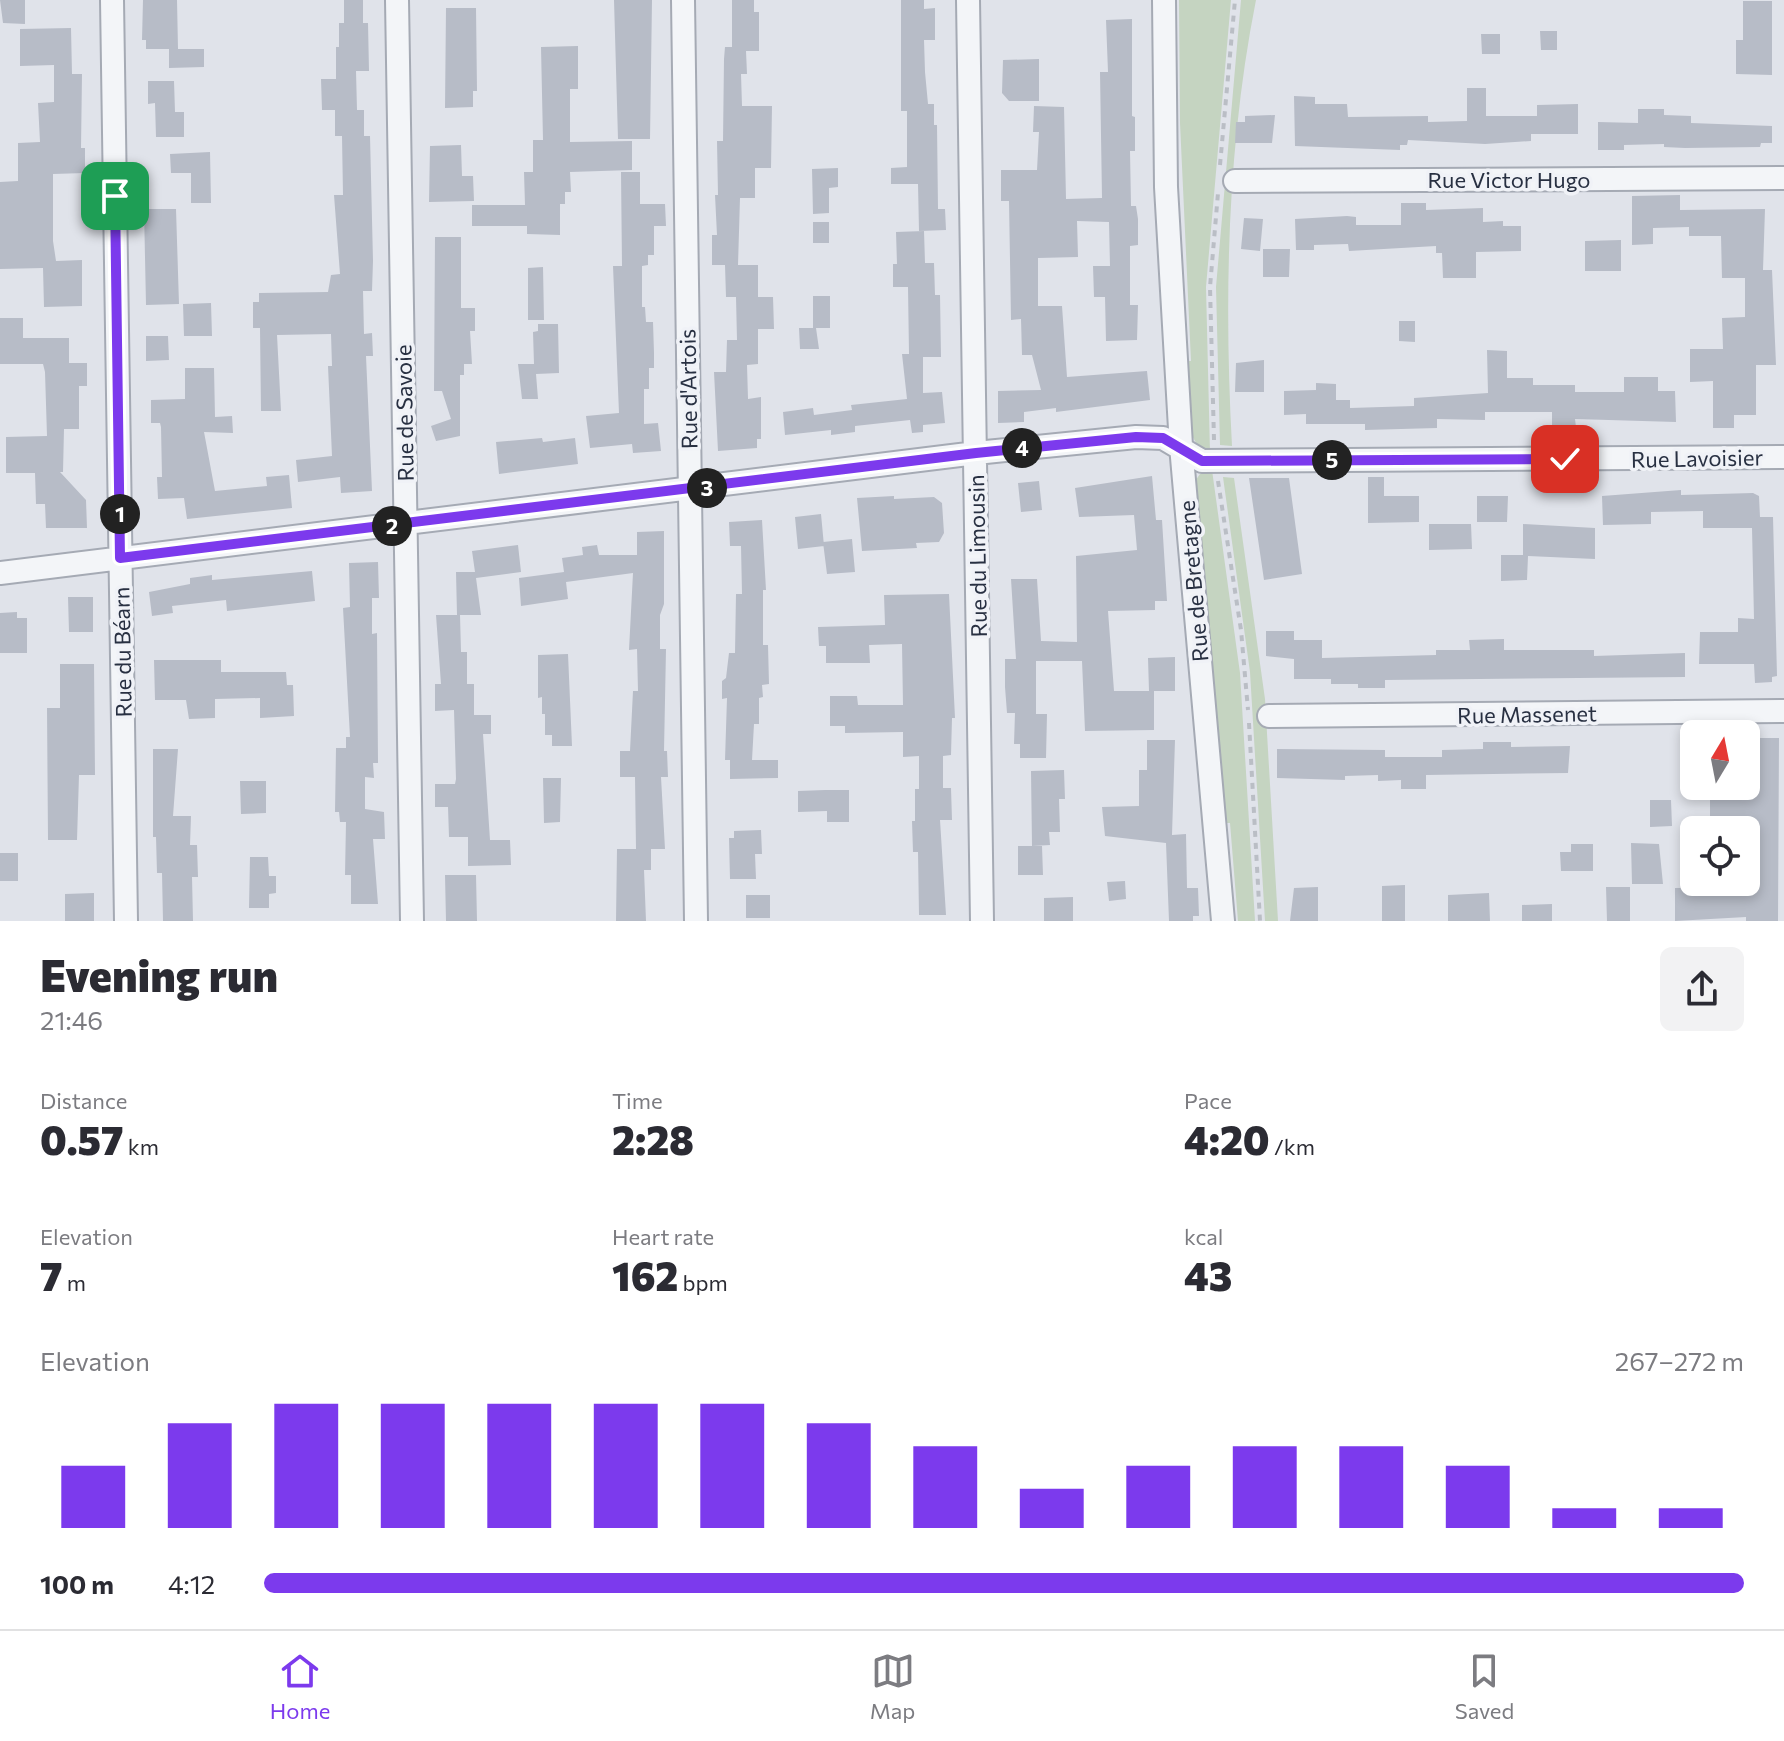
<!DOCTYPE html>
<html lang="en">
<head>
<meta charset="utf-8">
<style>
	:root { --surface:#fff; --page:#f2f2f3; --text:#2b2b33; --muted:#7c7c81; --line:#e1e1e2; --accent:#7c3aed }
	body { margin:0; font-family:Commissioner,sans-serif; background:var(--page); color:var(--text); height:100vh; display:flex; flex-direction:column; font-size:30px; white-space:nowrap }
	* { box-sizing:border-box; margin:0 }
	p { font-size:26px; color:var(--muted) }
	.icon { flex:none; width:44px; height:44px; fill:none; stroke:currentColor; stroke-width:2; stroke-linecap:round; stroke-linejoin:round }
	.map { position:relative; height:921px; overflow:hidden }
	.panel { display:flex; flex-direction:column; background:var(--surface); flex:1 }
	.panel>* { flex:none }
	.needle { width:52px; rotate:10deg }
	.buttons { position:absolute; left:1680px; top:720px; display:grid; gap:16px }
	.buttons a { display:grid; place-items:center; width:80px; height:80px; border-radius:12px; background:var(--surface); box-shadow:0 4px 12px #0003; font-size:40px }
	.pin { position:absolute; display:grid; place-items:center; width:68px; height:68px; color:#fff; margin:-34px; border-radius:16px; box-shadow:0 4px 12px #0006 }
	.km { position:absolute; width:40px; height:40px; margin:-20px; border-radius:50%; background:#222; color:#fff; font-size:22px; line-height:40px; text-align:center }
	.round { display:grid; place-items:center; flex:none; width:84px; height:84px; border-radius:12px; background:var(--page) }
	.head { display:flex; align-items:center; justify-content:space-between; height:136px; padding:0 40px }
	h1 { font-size:44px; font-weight:800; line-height:60px }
	.stats { display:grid; grid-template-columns:repeat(3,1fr); gap:12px; height:136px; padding:8px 40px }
	.stats div { display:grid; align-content:center }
	.stats b { font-size:40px; font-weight:800 }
	.stats small { font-size:22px; font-weight:400 }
	.stats p { font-size:22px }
	.chart { height:224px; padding:16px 40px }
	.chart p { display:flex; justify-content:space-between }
	.chart svg { width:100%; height:144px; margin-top:8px; stroke:var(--accent); stroke-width:6 }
	ul { padding:0 40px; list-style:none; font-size:26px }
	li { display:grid; grid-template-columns:128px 96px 1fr; align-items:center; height:60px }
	li i { height:20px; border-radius:10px; background:var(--accent) }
	.dock { display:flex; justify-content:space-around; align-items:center; height:112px; border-top:2px solid var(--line); background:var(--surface); font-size:22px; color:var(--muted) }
	.dock a { display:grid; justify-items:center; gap:4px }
	.dock .on { color:var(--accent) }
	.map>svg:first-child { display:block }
	.green { fill:#c5d4c1 }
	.building { fill:#b7bcc7 }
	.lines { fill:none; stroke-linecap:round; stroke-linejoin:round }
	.minor-casing { stroke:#a5aab4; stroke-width:26 }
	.path { stroke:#babec5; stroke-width:4; stroke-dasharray:6 6; stroke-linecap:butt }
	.minor { stroke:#f3f5f8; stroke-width:22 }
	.route-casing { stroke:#fff; stroke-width:16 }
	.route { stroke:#7c3aed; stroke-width:10 }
	.labels { text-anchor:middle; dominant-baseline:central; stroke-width:7; stroke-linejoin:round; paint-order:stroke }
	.street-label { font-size:22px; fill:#283042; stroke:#f0f2f7 }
</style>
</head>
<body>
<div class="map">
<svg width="1784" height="921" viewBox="0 0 1784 921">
	<rect width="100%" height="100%" fill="#e0e3ea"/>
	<!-- green -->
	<path class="green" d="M1179 0H1231L1206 287 1210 453C1180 443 1186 387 1184 361H1191L1180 123Z
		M1241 0H1256C1227 146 1224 298 1232 446L1220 445 1216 287Z
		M1212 470 1240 673 1255 921H1238L1230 823H1221L1193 484 1200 474Z
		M1223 477 1234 478 1265 699 1278 921H1265L1250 672Z"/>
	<!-- building -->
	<path class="building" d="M0 0H25V24L3 23Z
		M143 0H177L178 49H146V40H142Z
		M344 0H363V23H368L369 71H356L357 110H364V136H370L373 261 372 291H363L364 334 372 333 373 356H366L372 491 341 493 340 477 298 482 296 460 332 456 328 366H332L331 334 277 335 281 411H261L260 328H253V302H259V293L328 292 331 275 340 274 334 195H343L342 136H335V110H322L321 79H336V47H339V23H344Z
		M614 0H652L650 139H618Z
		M732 0H754V12H759V51H746L747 74H741L742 106H772L771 168H755V198H740L738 265H758V297H773L774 329H758V364L747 365 748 399 761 397V439H757V448L718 451 714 372H726L727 340H737L736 297H726L725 265H712V235H717L715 195H718L717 141H723L724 59 725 47H732Z
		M901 0H924V9L935 8V40H924L925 72 928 104H934V125H937L938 209H945L946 230 919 231 918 184H891V168L907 167V111H901Z
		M1743 1H1772V75L1736 74V40H1743Z
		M446 8H476L477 91H473V107L445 108Z
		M1132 19V116L1135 117V151H1130L1131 206H1136L1138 219V245L1130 246V305H1138L1137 340 1106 341 1105 297H1094L1093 266H1110L1109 222 1077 221 1078 257 1038 258V306H1062L1067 377 1147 371 1150 400 1056 412V408L1024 412V422L998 423V391L1041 390 1032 355H1022L1021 319 1011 320 1009 201H1001V170H1037L1039 132H1033L1034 106 1064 107 1066 199 1102 198 1100 72H1108L1106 20Z
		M71 28 72 74H82L81 148H85V173L53 174V241L56 261 82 260V306L44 307 43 268 0 269V182L18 181V143L40 142 38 103 54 102V65L20 66V29Z
		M1540 31H1557V50H1541Z
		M1481 34H1500V54H1482Z
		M578 46V89H570V142L632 141V170L570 172 571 192H565V204H560V235L527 234V226H472V205H525L524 172H533V140H543L541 47Z
		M169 49H204V67L169 68Z
		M1039 59V101H1009L1002 93 1003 60Z
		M148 81H174L175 112H184V137H156L155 103 148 104Z
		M1467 88H1486V116H1537V105L1578 104V134H1531V141L1485 144 1408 140 1407 145H1400V150L1295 146 1294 96 1315 97V104H1347L1348 117 1428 116V122L1467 121Z
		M1638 109H1664V115L1691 116V123L1772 126V143H1761L1760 147 1685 148 1664 147V144L1624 145V150H1598V122L1638 123Z
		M1275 115 1272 143H1235L1236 122H1245V116Z
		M461 145 462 176H473L474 201 429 202 430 146Z
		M210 152 211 203H191V173H171L170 154Z
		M838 168V187L829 188V213L813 214 812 169Z
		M621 172H640V204H665L666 226H654V255H648V265L642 266V307H645L646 322H653L654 353V368H649V389H644V424L658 423 661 451 633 453 632 444 590 448 586 416 619 413 613 266H622Z
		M1680 195V210L1765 209 1763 270H1772L1776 365H1756V415H1734V428H1713V381L1690 382V349H1723L1722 318 1745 317V278H1722L1721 236H1689V227L1653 228V244L1632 245V196Z
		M1401 203H1426V210L1483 208V222L1503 221V226H1521V251L1476 252V278H1443L1442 253H1436V246L1349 251 1348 244 1314 245V250H1296L1295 219 1347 216 1356 217V225H1401Z
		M144 209H176L179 304 146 305Z
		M1244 218 1263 219 1260 251 1241 249Z
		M813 222H829V243H813Z
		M924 231 925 263H934L935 295H940L941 357H923V393L942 392 945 423 923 425V432L912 433 910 420 855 426V432L831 435V430L785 435 783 412 813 408 814 415 852 410 851 405 907 399 902 354H909L908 287H893V264H897L896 232Z
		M435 237H461V308H475V331H470L472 364H464V375H460V436L436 441 431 426 451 419 442 391H434Z
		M1621 240V271H1585V241Z
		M1263 249H1290L1289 277H1263Z
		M543 267 544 320H528V268Z
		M813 296H830V328H816L819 349H800L799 328H813Z
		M211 303 212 336H184L183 304Z
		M0 318H23V338H69V363H87V386H79V429H64L63 472H60L86 500 87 528H46L45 504H36L35 473H6V437L47 436 45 372 43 364H0Z
		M1399 321H1415V342L1399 341Z
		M538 324H558L559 373 536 374 538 399H522L518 364H534L533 332 538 331Z
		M146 336H168L169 360 146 361Z
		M1487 350 1507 351V378H1533V385H1575V392H1624V377H1658V391H1675L1676 422 1575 419 1576 427H1552V412H1485V420L1437 419V428L1365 430V424H1306V414L1284 415V391L1316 390V383L1336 384V400H1350V408L1414 406V398L1488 393Z
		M1264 360V392H1235L1236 363Z
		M185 368H214L215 417 232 416 233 433 204 432 215 491 267 486 266 477 289 475 292 508 187 519 184 498 158 499 157 477H162L161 427 160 423H151V400L185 399Z
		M542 438 543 442 575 438 578 464 499 474 496 442Z
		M1152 476 1156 520H1162L1167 601H1155V610L1108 611 1114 691H1149L1148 658 1175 657V691H1151H1154V730L1085 731 1082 661H1036V714H1047L1046 758H1020V744H1014L1015 713H1007L1005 687V659H1016L1011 579H1037L1041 641 1077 642 1076 556 1137 550 1134 515 1079 517 1075 488Z
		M1368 477H1384V496H1419V522L1368 523Z
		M1249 478H1289L1302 574 1264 580Z
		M1039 481 1042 510 1021 512 1018 483Z
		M1681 490V495L1753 493 1759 496 1760 517H1773L1777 676 1772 677V682L1755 683 1754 664H1699L1700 632H1738V618L1754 619 1752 528H1703V511L1651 512V524L1603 525 1602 496Z
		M894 496V499L934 497 942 503 944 533 939 542 916 543 917 548 862 551 857 498Z
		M1477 496H1508L1507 522H1477Z
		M821 514 824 546 798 549 795 517Z
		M762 520 766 590H763V645H768L769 684 762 685 763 697 759 698V724H754L752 760H778V778L730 779V760H725L727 698 722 699V681L726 678 729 653H735L736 594H742L741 546H730L729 522Z
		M1429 524H1471L1472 549 1429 550Z
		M1523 524 1595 528V559L1528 556 1527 580 1501 581V555H1523Z
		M664 531V604L660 615V649H666L664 751H667L668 777H661L665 849H651V870H644L646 921H616L617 849H636L635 777H620V751H630L633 691H638L637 649 629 650 633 573 566 582 568 599 521 606 519 578 564 572 562 558 583 555 582 547 597 545 599 555H637V532Z
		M852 539 855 572 827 574 823 542Z
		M518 545 521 572 476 578 481 615H457L456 572H475L472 551Z
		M378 562 379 598H372V634L377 633 378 763H373L374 778 365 777V809L384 812 385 839H373L378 904H351V875H345L346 822H340L339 812H335L336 748H346V737H350L343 608 350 607 349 563Z
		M312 571 315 601 227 611 226 600 172 606 173 613 152 616 149 592 190 584V578L212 575V580Z
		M949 594 955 718H952L951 755 943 756V788H951L952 820H940L946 915H919L918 852H913L912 821H915V789H919V756L903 757V732L845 733V726H830V696H857L858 705H903L902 644 869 645 870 663H826V646H819L818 627 885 625 884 595Z
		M68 597H93V632H69Z
		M17 612V618H27V653H0V613Z
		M436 615H460L461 652H467V684H474V715H491V734H483L490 840H510L511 865 468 866V837H449L448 807H435V784H455L456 779 454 710 435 711V684H441Z
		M1266 631H1294V640H1322V658L1436 655V650H1470L1469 640 1504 639V650H1594V656L1685 653V677L1385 680V688H1358V684H1331V679H1294V659L1266 656Z
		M568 654 572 746H552V735H545V714H542V697L538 698V655Z
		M154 660H221V672H286L287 685H293L294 716 260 718V698L215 699V718L189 719 186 700H155Z
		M60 664H94L95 775H79L77 840H48L47 708H60Z
		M1752 738H1779L1778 921H1746V917L1675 921V888L1756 887V830H1710V797H1728V788L1752 787Z
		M1147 740H1175L1172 835 1186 834 1187 888H1198L1199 916H1193V921H1169L1166 843 1105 836 1102 807 1139 806V770H1147Z
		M1483 742H1511V747L1570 746 1568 773 1426 775V789H1401V780L1378 781V775L1345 776V780L1277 778V749L1385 750V757H1442V750L1483 749Z
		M153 749H178L173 816H191L190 845H197L198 877H192L193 921H163L162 873H157L156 837H153Z
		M1064 770 1065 799H1059L1060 832H1049L1050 845 1032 846H1042L1043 875H1018V846H1032L1031 771Z
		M543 778H561L560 822 544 823Z
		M240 781H266V813L241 814Z
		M825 790H849V822H827V811L798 812V791Z
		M1650 800H1671L1672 826 1650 827Z
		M761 830 762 854H755L756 879H730L729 838H734V831Z
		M1631 843 1659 844 1663 884H1632Z
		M1571 844H1593V871H1561L1560 852H1571Z
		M0 853H18V881H0Z
		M250 857H268L269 876H276V893L269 894V908H249Z
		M445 875H476L477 921H446Z
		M1125 881 1126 899 1109 901 1107 882Z
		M1405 885V921H1382V886Z
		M1318 887V921H1290L1294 888Z
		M1606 887H1630V921H1607Z
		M94 893V921H65V894Z
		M1489 893 1490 921H1448V895Z
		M746 895H770V918H746Z
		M1073 897V921H1044V898Z
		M1552 904V921H1522V905Z"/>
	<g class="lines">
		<!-- minor casing -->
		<g class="minor-casing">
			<path id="minor" d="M112 0 126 921
				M397 0 412 921
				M683 0 696 921
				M968 0 982 921
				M1164 0 1166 187 1181 446 1223 921
				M1235 181 1784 178
				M0 573 976 453 1136 437 1163 438 1202 461 1784 457
				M1269 716 1784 711"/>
		</g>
		<!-- path -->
		<path class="path" d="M1220 165 1235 0
			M1214 440 1210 287 1218 193
			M1218 481 1241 630 1248 710
			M1249 723 1260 921"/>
		<!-- minor -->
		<use href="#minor" class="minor"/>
	</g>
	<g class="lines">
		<!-- route casing -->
		<g class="route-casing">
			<path id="route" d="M115 196 120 558 976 453 1136 437 1163 438 1202 461 1565 459"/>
		</g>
		<!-- route -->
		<use href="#route" class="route"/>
	</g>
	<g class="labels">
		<!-- street labels -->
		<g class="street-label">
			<text x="1509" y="179">Rue Victor Hugo</text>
			<text transform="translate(688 389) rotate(-91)">Rue d'Artois</text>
			<text transform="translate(404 413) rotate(-91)">Rue de Savoie</text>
			<text transform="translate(1697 458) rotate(-1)">Rue Lavoisier</text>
			<text transform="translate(977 556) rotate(-91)">Rue du Limousin</text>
			<text transform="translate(1193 581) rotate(-95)">Rue de Bretagne</text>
			<text transform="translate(122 652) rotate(-91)">Rue du Béarn</text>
			<text transform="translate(1527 714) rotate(-1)">Rue Massenet</text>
		</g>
	</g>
</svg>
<div class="buttons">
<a><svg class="needle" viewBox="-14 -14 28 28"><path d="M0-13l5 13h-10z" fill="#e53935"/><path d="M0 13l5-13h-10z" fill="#7c7c81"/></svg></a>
<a><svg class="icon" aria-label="locate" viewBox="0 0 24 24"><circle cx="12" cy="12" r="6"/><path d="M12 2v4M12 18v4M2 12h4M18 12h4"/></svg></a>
</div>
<div class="pin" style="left:115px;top:196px;background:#1e9e55"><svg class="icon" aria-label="arrive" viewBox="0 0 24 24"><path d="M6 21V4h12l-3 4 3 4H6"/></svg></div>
<div class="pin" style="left:1565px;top:459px;background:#d93025"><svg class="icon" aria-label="check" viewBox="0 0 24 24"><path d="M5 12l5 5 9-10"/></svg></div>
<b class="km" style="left:120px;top:514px">1</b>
<b class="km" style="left:392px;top:526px">2</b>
<b class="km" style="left:707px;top:488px">3</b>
<b class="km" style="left:1022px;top:448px">4</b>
<b class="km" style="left:1332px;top:460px">5</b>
</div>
<section class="panel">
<div class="head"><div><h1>Evening run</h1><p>21:46</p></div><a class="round"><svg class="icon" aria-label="share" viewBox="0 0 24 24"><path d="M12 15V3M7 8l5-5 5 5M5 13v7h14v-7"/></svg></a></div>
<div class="stats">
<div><p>Distance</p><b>0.57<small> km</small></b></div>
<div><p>Time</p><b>2:28</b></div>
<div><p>Pace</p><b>4:20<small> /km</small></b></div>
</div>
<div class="stats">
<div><p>Elevation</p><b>7<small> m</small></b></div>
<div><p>Heart rate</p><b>162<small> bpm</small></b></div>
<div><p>kcal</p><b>43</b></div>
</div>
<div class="chart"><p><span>Elevation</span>267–272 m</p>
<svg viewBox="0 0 160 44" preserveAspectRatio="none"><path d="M5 44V25M15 44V12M25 44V6M35 44V6M45 44V6M55 44V6M65 44V6M75 44V12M85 44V19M95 44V32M105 44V25M115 44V19M125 44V19M135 44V25M145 44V38M155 44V38"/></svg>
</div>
<ul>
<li><b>100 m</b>4:12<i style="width:100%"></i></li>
</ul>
</section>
<nav class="dock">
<a class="on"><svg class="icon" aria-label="home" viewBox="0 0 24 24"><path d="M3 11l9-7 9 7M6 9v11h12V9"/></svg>Home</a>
<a><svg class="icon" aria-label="map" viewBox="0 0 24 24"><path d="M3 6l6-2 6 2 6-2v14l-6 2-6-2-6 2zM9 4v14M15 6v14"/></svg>Map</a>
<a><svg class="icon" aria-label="saved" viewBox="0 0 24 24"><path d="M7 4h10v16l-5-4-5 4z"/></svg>Saved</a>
</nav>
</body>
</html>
